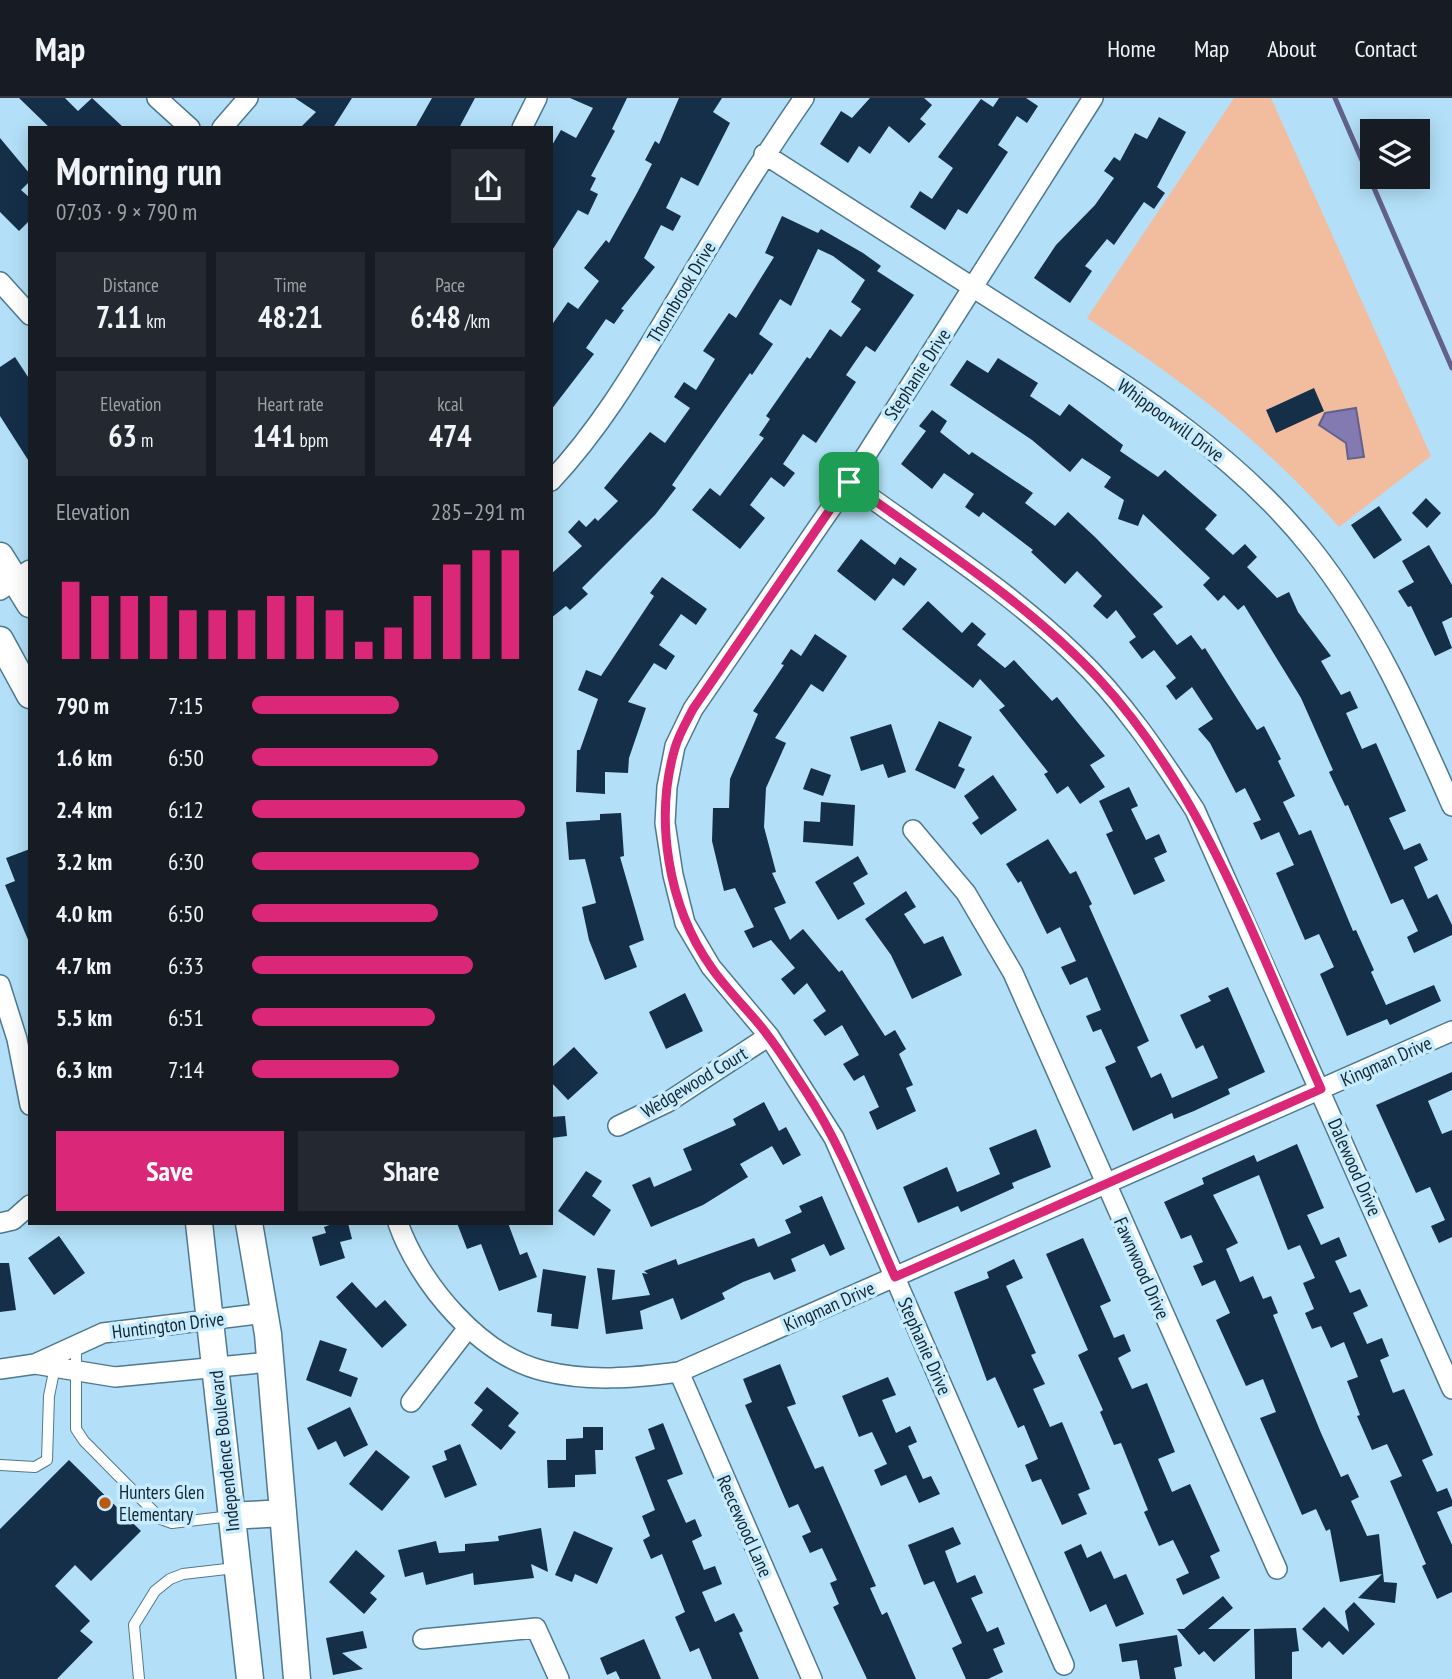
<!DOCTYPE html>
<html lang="en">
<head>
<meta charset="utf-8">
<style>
	:root { --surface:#171b24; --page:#242831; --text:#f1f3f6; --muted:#9ea1a6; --line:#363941; --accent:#db2777 }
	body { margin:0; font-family:"PT Sans Narrow",sans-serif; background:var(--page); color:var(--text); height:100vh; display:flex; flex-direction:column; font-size:26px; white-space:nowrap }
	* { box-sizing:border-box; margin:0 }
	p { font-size:23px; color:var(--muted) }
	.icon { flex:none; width:38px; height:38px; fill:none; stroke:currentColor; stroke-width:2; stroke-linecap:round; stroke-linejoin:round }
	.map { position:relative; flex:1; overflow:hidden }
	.panel { position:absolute; left:28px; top:28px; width:525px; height:1099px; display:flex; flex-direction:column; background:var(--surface); border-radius:0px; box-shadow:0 4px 18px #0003 }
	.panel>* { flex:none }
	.tools { position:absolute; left:1360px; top:21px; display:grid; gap:14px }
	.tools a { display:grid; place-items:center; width:70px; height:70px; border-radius:0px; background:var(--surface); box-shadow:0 4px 18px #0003; font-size:35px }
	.pin { position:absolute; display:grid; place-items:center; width:60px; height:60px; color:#fff; margin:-30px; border-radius:14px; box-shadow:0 4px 10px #0006 }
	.round { display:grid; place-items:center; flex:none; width:74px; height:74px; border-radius:0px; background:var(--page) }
	.head { display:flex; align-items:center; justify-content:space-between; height:119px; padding:0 28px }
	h1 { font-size:38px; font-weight:700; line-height:52px }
	.figures { display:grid; grid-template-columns:repeat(3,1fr); gap:10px; height:119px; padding:7px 28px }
	.figures div { display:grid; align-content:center; border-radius:0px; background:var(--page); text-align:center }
	.figures b { font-size:30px; font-weight:700 }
	.figures small { font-size:19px; font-weight:400 }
	.figures p { font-size:19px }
	.chart { height:196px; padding:14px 28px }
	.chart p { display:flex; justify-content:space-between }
	.chart svg { width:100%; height:126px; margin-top:7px; stroke:var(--accent); stroke-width:6 }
	.cta { display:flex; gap:14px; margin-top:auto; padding:14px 28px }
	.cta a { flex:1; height:80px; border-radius:0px; background:var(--accent); color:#fff; font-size:28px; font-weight:700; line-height:80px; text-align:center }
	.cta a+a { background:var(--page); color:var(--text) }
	ul { padding:0 28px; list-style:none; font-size:23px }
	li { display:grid; grid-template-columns:112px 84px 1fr; align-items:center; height:52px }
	li i { height:18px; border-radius:9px; background:var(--accent) }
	header { display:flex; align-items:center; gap:42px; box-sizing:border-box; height:98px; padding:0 35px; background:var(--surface); border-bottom:2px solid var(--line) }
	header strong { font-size:33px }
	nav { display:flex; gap:38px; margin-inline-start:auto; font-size:24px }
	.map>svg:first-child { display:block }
	.green { fill:#f2bc9e }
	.water { fill:#827ab1; stroke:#61618a; stroke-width:2 }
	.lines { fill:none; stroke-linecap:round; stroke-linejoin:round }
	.stream { stroke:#61618a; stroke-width:5 }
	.building { fill:#152f49 }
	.service-casing { stroke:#4e798e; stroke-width:12 }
	.minor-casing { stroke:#4e798e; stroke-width:22 }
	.secondary-casing { stroke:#4e798e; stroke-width:29 }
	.service { stroke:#fff; stroke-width:10 }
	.minor { stroke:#fff; stroke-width:19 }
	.secondary { stroke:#fff; stroke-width:26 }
	.route-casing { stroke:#fff; stroke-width:14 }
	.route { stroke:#db2777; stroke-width:9 }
	.poi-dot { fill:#b95a11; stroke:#c8ecff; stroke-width:2.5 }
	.labels { text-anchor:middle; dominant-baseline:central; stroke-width:7; stroke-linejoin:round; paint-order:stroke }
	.street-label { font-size:19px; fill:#14262f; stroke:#c8ecff }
	.poi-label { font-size:19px; fill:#14262f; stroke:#c8ecff; text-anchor:start }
</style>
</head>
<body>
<header>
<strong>Map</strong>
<nav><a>Home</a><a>Map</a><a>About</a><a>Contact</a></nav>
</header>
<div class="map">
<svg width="1452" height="1581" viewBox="0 0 1452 1581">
	<rect width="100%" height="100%" fill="#b3e0f8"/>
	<!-- green -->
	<path class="green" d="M1234 0H1271L1431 358 1339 429C1260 340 1186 285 1087 220Z"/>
	<!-- water -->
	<path class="water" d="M1356 310 1364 359 1348 361 1346 345 1319 327 1325 315Z"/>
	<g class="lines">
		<!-- stream -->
		<path class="stream" d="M1335 0 1452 270"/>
	</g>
	<!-- building -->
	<path class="building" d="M19 0H65L78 13 92 0 124 30H50Z
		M295 0H352L333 30H300L316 14Z
		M432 0H475L459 30H415Z
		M570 0H627L612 31 615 33 591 78 596 80 590 92 598 96 588 117 578 112 551 154V49L561 32 576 40 593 10Z
		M679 0H722L713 14 730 25 698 88 681 79 666 110 681 118 673 133 661 127 644 160 655 169 621 211 624 212 614 226 606 221 586 250 594 256 551 312V228L568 204 578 211 599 183 584 170 606 142 609 145 637 95 652 66 645 62 655 43 659 46Z
		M870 0H924L932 7 920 21 926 26 909 45 889 28 870 56 859 48 848 65 820 46 841 13 852 20Z
		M999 0H1026L1038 8 1027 25 1017 18 998 47 1008 54 967 116 958 111 945 132 910 109 920 93 932 101 953 70 938 59 981 1 993 9Z
		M1159 19 1186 34 1157 89 1165 95 1154 111 1144 104 1114 147 1107 141 1085 168 1092 173 1070 205 1034 180 1056 147 1095 107 1114 80 1104 73 1114 59 1120 63 1135 35 1147 41Z
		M0 40 30 76V83L21 92 30 100V122L19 133 0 114Z
		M782 118 818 135 821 131 863 155 881 168 877 173 914 197 875 254 866 248 846 277 856 284 816 345 803 336 783 366 795 375 784 389 771 379 750 407 765 420 740 451 692 412 710 390 720 398 764 340 759 337 770 321 766 318 807 259 810 261 830 231 841 239 861 211 851 204 865 182 833 158 818 151 791 208 780 201 759 236 773 246 752 277 750 275 672 387 676 390 655 417 582 490 588 496 570 512 566 508 551 520V476L582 448 568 434 579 422 586 429 595 420 598 423 618 403 604 390 650 334 665 345 690 310 674 299 684 284 696 292 715 261 703 253 729 215 736 220 774 159 765 155Z
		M15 259 30 282V365L0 318V269Z
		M998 260 1038 285 1030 298 1060 318 1069 306 1123 347 1120 353 1158 379 1165 372 1217 417 1205 431 1233 457 1245 446 1257 459 1247 469 1277 500 1289 494 1298 514 1331 558 1321 563 1341 597 1350 593 1358 610 1346 615 1362 651 1376 645 1406 713 1389 720 1404 752 1420 745 1428 762 1414 769 1428 801 1437 796 1452 827V837L1414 855 1407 839 1418 833 1403 801 1391 806 1348 707 1345 708 1329 674 1333 672 1301 600 1244 507 1238 512 1224 497 1218 503 1203 487 1210 480 1143 416 1138 428 1118 421 1124 402 1104 389 1111 379 1082 360 1070 374 1032 342 950 287 967 262 988 275Z
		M1314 290 1324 313 1276 335 1266 312Z
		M932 312 947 323 940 334 969 357 972 354 1033 395 1025 405 1055 428 1068 414 1095 439 1163 509 1153 516 1177 547 1191 537 1202 552 1205 550 1257 632 1264 628 1281 661 1278 663 1295 698 1283 704 1299 737 1311 732 1353 833 1356 832 1374 872 1371 874 1386 907 1434 887 1441 903 1390 927 1387 921 1347 938 1320 876 1334 869 1319 836 1305 842 1276 775 1294 767 1279 734 1261 742 1253 725 1261 722 1245 690 1236 695 1210 645 1198 631 1213 621 1192 589 1176 602 1166 588 1176 580 1154 552 1142 561 1129 544 1136 539 1116 512 1107 521 1093 508 1102 498 1077 473 1065 486 1031 454 1033 452 983 414 979 419 965 409 974 396 944 375 932 391 901 366 926 333 919 328Z
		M1426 400 1441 415 1427 430 1412 415Z
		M1379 408 1402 442 1374 461 1351 427Z
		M861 441 895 467 900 459 917 471 904 488 893 480 875 503 837 473Z
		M1429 447 1452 487V519L1442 524 1452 550 1435 558 1411 508 1408 509 1398 493 1414 484 1402 463Z
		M662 479 707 511 696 527 681 516 659 547 675 558 666 572 654 565 628 604 646 610 629 660 628 675 605 674V696L576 694 577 652H580L598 601 578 592 586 572 601 578 654 498 650 495Z
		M928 503 962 535 972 524 986 536 977 547 1005 570 1014 562 1052 603 1057 599 1105 658 1090 667 1105 689 1080 706 1068 688 1057 696 1044 676 1048 674 999 612 1005 608 980 581 973 590 902 531Z
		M815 536 847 558 823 594 811 586 775 640 786 645 766 690 764 729 776 774 772 775 786 805 774 810 790 842 803 831 839 874 842 872 885 938 895 932 906 951 899 956 913 987 906 990 916 1013 877 1032 869 1014 879 1009 864 977 854 983 843 966 859 957 842 927 825 938 813 922 826 913 807 885 794 897 781 881 795 870 771 842 753 850 744 833 754 829 735 790 724 793 712 743 713 710H729L730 681 758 616 753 613 784 567 781 566 791 551 801 558Z
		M939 623 972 639 958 668 965 671 955 691 915 672Z
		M891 626 906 674 888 680 883 666 861 673 850 639Z
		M811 670 831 677 823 698 803 691Z
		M993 677 1017 712 981 737 972 725 979 720 964 698Z
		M1129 689 1138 708 1131 711 1146 742 1159 736 1167 754 1154 760 1165 783 1134 797 1106 736 1113 733 1099 703Z
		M821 704 855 707 853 748 803 744 804 723 820 724Z
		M621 715 624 758 620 759 644 842 629 848 637 869 605 882 589 842 582 809 596 805 585 761 569 762 566 724 600 722V716Z
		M1048 741 1070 776 1076 773 1092 806 1089 808 1149 943 1137 949 1151 980 1161 975 1172 1000 1218 980 1203 947 1196 951 1180 917 1211 903 1208 898 1228 889 1265 974 1228 991 1230 996 1194 1013 1174 1021 1172 1015 1133 1033 1105 969 1116 964 1101 931 1093 934 1086 918 1101 912 1087 879 1070 887 1061 869 1076 863 1060 829 1047 836 1021 783 1018 785 1006 766Z
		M30 751V844H29L5 787 15 783 6 760Z
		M858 758 868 776 853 785 865 806 838 822 815 784Z
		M906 793 916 809 904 816 924 846 943 838 962 877 912 901 891 857 865 821Z
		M685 895 703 933 666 951 649 914Z
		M574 949 598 975 568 1002 551 984V970Z
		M1452 974V992L1428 1003 1442 1036 1452 1032V1139L1439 1145 1431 1128 1445 1122 1430 1089 1416 1095 1376 1007Z
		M764 1004 779 1033 786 1029 801 1057 783 1067 772 1048 740 1066 748 1079 703 1107 651 1129 632 1087 650 1079 654 1089 692 1072 683 1051 736 1027 733 1021Z
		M565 1018 567 1038 551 1040V1019Z
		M1036 1031 1051 1069 1012 1085 1014 1090 961 1114 958 1108 918 1125 903 1089 947 1069 957 1094 972 1088 1000 1076 989 1050Z
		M1297 1046 1324 1110 1307 1117 1321 1147 1339 1139 1347 1158 1335 1163 1350 1195 1360 1191 1368 1208 1353 1215 1367 1246 1382 1240 1389 1258 1380 1262 1393 1295 1404 1291 1433 1357 1422 1362 1437 1394 1447 1390 1452 1402V1408L1437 1414 1452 1447V1494L1437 1501 1422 1468 1426 1466 1390 1383 1402 1378 1387 1346 1372 1352 1357 1318 1360 1317 1347 1283 1358 1279 1344 1244 1331 1250 1321 1228 1312 1231 1305 1215 1314 1211 1303 1185 1315 1180 1300 1147 1288 1152 1259 1077 1213 1097 1238 1145 1226 1151 1240 1184 1253 1178 1263 1201 1271 1198 1278 1215 1273 1217 1321 1335 1341 1379 1348 1376 1359 1399 1351 1403 1367 1438 1379 1436 1384 1484 1397 1485 1395 1505 1358 1500 1382 1476 1340 1484 1330 1431 1326 1433 1316 1411 1302 1417 1260 1320 1276 1314 1263 1281 1246 1288 1216 1222 1230 1215 1215 1182 1202 1188 1193 1168 1203 1164 1191 1137 1181 1141 1164 1104 1204 1086 1202 1080 1254 1057 1257 1064Z
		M586 1073 602 1083 592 1098 611 1112 594 1138 558 1113Z
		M822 1098 845 1151 830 1158 824 1146 791 1161 796 1173 774 1182 770 1174 743 1184 722 1195 725 1201 681 1222 673 1200 640 1213 643 1231 606 1236 597 1170 615 1172 612 1202 650 1197 642 1175 648 1176 644 1173 676 1161 678 1167 754 1140 758 1149 791 1135 785 1122 802 1114 799 1108Z
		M335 1125H348L352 1141 340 1144 345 1160 320 1168 312 1139 326 1135 324 1129Z
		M457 1125H508L520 1157 527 1154 537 1179 499 1193 481 1146 467 1151Z
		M59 1138 85 1175 54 1197 28 1160Z
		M1083 1140 1111 1203 1100 1208 1114 1240 1124 1236 1131 1253 1118 1260 1132 1291 1147 1285 1175 1354 1158 1361 1172 1394 1190 1386 1220 1453 1210 1458 1220 1480 1183 1497 1176 1481 1189 1475 1173 1442 1159 1448 1144 1414 1148 1412 1121 1345 1114 1347 1100 1314 1103 1312 1078 1257 1088 1252 1046 1156Z
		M1014 1161 1023 1180 1006 1188 1036 1255 1031 1257 1045 1286 1033 1291 1050 1329 1062 1324 1090 1391 1078 1396 1087 1416 1062 1427 1041 1381 1032 1384 1025 1367 1038 1361 1024 1327 1018 1330 995 1279 987 1283 954 1194 989 1180 987 1174Z
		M0 1165H9L16 1212 0 1214Z
		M543 1171 586 1178 578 1231 551 1228 552 1216 537 1214Z
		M352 1184 376 1210 385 1202 407 1227 382 1250 336 1199Z
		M320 1242 347 1251 339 1273 358 1280 351 1299 306 1282Z
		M780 1266 796 1306 787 1309 815 1371 823 1368 876 1488 870 1490 882 1517 887 1514 916 1581H867L833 1509 839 1506 830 1485 837 1482 822 1450 810 1455 802 1438 811 1434 798 1406 789 1410 779 1387 745 1307 752 1304 743 1281Z
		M888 1279 896 1297 882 1302 896 1335 910 1328 917 1344 908 1348 923 1381 931 1378 940 1396 919 1405 906 1377 881 1388 874 1372 887 1366 872 1334 859 1339 842 1298Z
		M487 1289 519 1315 508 1328 516 1334 501 1352 471 1327 483 1312 474 1305Z
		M350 1309 368 1347 344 1359 336 1343 318 1352 307 1330Z
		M663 1325 683 1376 667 1382 686 1425 695 1421 702 1438 692 1443 704 1472 715 1468 722 1486 702 1494 715 1524 734 1515 743 1533 739 1535 759 1581H712L699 1550 690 1554 675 1519 685 1514 662 1456 651 1461 643 1442 650 1438 642 1418 655 1412 635 1359 655 1351 648 1331Z
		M583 1329H603V1352H595L596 1376 575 1377V1389L548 1390 547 1362H566V1341L583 1340Z
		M460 1346 477 1387 445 1400 432 1368 447 1362 444 1353Z
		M376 1352 410 1379 382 1413 349 1386Z
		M69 1362 141 1433 91 1483 75 1467 55 1488 90 1523 80 1533 93 1544 57 1581H0V1431Z
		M953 1429 961 1446 945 1453 957 1485 975 1477 983 1495 971 1500 987 1534 998 1529 1005 1546 993 1551 1003 1574 988 1581H966L952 1550 962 1545 934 1483 924 1487 908 1447Z
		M541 1430 548 1474 531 1466 534 1480 474 1487 473 1475 426 1487 423 1474 405 1479 398 1452 436 1443 439 1455 465 1453V1446L499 1443 498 1438Z
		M574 1433 613 1450 597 1486 575 1476 572 1484 555 1477Z
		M1081 1446 1087 1460 1101 1453 1114 1481 1126 1476 1144 1516 1116 1529 1106 1506 1090 1514 1064 1454Z
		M356 1452 385 1478 370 1495 377 1501 364 1516 329 1484Z
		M1223 1498 1233 1510 1208 1531H1251L1214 1564 1204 1553 1199 1557 1177 1531H1184Z
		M1354 1504 1375 1526 1343 1557 1329 1543 1322 1550 1302 1531 1324 1509 1349 1534 1345 1513Z
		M1296 1530 1299 1553 1292 1554V1581H1255L1254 1531Z
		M363 1533 367 1550 342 1555 363 1571 333 1577 326 1540Z
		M1177 1537 1182 1568 1174 1570 1176 1581H1140L1137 1562 1122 1564 1119 1546Z
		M644 1541 661 1581H620L616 1573 607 1577 600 1560Z"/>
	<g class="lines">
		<!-- service casing -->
		<g class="service-casing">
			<path id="service" d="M76 1247V1331L84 1343 161 1421 172 1425 231 1418
				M0 1367 35 1369 47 1362 49 1298 55 1269
				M139 1581 134 1527 155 1493 170 1481 183 1476 235 1470"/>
		</g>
		<!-- minor casing -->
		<g class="minor-casing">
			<path id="minor" d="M157 0 190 30
				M222 30 248 0
				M522 30 537 0
				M764 56C852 112 940 168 1027 224 1129 289 1234 353 1311 450 1373 528 1412 617 1452 708
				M0 184 30 217
				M551 383C599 332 634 273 670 213 713 141 756 69 804 0
				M849 384C924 439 1007 491 1074 556 1122 601 1159 657 1195 712L1452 1291
				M0 492 30 472
				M913 732 966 795 1013 875 1277 1471
				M0 887 17 941 30 1007
				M618 1028 668 1004 769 938
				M0 1125 13 1122 30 1107
				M398 1125C419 1185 480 1258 544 1273 589 1284 634 1280 679 1274L1452 933
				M35 1266 115 1279 270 1264
				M0 1271 35 1266 103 1235 265 1215
				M679 1274 812 1581
				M411 1304 468 1230
				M423 1541 536 1530 559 1581
				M1064 1567 834 1040 769 938 711 869 685 825 673 777 665 725 667 689 675 648 693 611 849 384 1093 0"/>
		</g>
		<!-- secondary casing -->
		<g class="secondary-casing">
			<path id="secondary" d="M0 458 30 506
				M0 542 30 597
				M199 1125 250 1581
				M249 1125 268 1236 297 1581
				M232 1418 282 1415"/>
		</g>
		<!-- service -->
		<use href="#service" class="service"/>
		<!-- minor -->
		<use href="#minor" class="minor"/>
		<!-- secondary -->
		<use href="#secondary" class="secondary"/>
	</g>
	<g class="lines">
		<!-- route casing -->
		<g class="route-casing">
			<path id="route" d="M849 384C933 446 1026 503 1098 580 1204 694 1258 851 1321 991L895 1179C867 1116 843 1050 805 992 793 974 782 956 769 939 751 914 728 894 711 869 668 808 654 721 675 650 679 636 687 623 693 611Z"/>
		</g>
		<!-- route -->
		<use href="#route" class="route"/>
	</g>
	<!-- markers -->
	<circle class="poi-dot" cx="105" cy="1405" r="7"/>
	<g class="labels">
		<!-- street labels -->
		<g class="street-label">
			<text transform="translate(681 194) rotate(-59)">Thornbrook Drive</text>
			<text transform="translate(917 276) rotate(-57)">Stephanie Drive</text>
			<text transform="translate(1171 322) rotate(36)">Whippoorwill Drive</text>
			<text transform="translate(1386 963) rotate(-24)">Kingman Drive</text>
			<text transform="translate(694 984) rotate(-31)">Wedgewood Court</text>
			<text transform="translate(1355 1069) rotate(66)">Dalewood Drive</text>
			<text transform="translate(1142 1170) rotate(66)">Fawnwood Drive</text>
			<text transform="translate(829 1208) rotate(-24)">Kingman Drive</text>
			<text transform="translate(168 1227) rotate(-7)">Huntington Drive</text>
			<text transform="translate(925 1248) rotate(66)">Stephanie Drive</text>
			<text transform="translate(224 1353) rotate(-96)">Independence Boulevard</text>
			<text transform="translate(745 1428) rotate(66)">Reecewood Lane</text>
		</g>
		<!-- poi labels -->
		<g class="poi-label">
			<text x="119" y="1394">Hunters Glen<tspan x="119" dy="22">Elementary</tspan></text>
		</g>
	</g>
</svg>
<div class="tools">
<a><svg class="icon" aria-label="layers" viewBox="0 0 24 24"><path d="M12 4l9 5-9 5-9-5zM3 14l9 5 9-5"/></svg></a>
</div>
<div class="pin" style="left:849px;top:384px;background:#1e9e55"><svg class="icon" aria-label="arrive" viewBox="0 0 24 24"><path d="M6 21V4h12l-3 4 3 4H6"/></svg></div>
<section class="panel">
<div class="head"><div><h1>Morning run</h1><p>07:03 · 9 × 790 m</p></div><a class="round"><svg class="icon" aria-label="share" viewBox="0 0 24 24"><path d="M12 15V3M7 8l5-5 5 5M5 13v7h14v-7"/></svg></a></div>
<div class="figures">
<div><p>Distance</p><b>7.11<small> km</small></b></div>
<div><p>Time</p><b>48:21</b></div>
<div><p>Pace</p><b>6:48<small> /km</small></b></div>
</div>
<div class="figures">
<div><p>Elevation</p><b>63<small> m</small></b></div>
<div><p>Heart rate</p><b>141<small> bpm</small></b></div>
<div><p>kcal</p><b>474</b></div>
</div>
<div class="chart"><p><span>Elevation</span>285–291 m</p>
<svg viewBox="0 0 160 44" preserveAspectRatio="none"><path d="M5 44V17M15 44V22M25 44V22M35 44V22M45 44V27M55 44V27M65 44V27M75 44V22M85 44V22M95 44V27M105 44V38M115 44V33M125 44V22M135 44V11M145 44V6M155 44V6"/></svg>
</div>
<ul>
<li><b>790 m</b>7:15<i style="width:54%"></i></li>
<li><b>1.6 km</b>6:50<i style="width:68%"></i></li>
<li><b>2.4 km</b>6:12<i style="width:100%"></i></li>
<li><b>3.2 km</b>6:30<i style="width:83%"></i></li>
<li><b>4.0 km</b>6:50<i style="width:68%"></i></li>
<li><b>4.7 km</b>6:33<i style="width:81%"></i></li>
<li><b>5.5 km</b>6:51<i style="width:67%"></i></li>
<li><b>6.3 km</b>7:14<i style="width:54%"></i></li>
</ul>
<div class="cta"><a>Save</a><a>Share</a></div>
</section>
</div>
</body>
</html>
